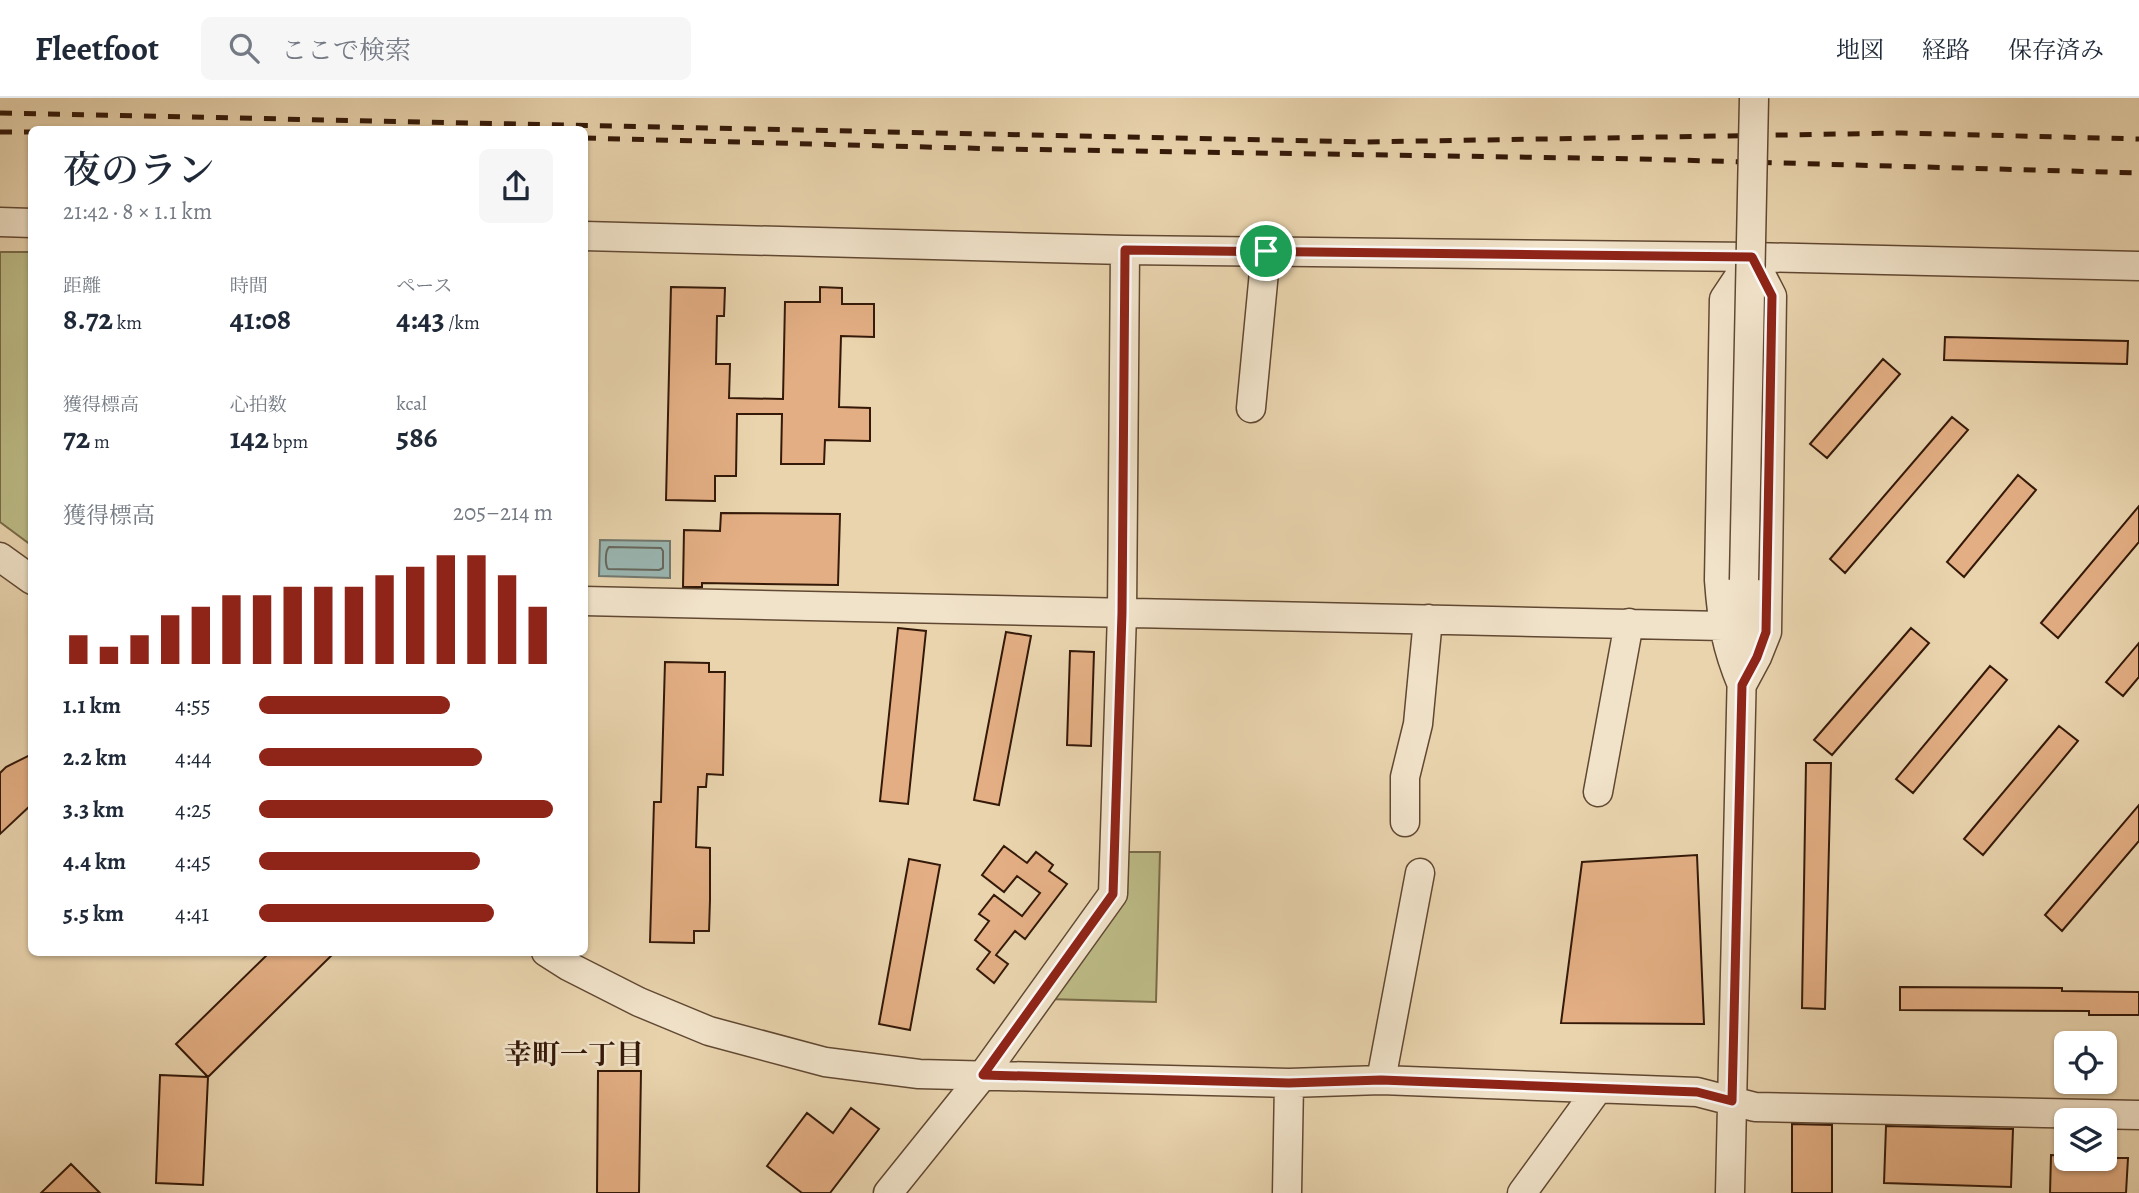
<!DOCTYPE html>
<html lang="ja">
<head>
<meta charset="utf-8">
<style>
	:root { --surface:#fff; --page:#f6f6f7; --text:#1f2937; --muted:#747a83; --line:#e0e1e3; --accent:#8f2418 }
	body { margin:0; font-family:Alegreya,"Noto Serif JP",serif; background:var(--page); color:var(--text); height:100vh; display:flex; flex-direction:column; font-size:26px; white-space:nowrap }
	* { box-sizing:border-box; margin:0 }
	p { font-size:23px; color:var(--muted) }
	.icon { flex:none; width:38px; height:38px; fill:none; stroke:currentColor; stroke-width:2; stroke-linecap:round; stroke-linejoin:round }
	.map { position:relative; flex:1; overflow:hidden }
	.details { position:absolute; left:28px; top:28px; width:560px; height:830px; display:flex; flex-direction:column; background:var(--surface); border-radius:10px; box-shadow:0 2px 5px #0004 }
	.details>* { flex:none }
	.fabs { position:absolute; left:2054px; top:933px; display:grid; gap:14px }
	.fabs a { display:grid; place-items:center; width:63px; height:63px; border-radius:10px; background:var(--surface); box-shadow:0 2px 5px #0004; font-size:35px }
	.pin { position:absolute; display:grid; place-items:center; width:60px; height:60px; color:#fff; margin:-30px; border:4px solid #fff; border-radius:50%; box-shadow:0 2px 7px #0007 }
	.round { display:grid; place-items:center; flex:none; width:74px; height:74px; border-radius:10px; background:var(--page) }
	.summary { display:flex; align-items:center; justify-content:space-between; height:119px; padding:0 35px }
	h1 { font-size:38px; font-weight:600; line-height:52px }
	.metrics { display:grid; grid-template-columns:repeat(3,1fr); gap:10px; height:119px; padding:7px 35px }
	.metrics div { display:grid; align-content:center }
	.metrics b { font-size:30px; font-weight:600 }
	.metrics small { font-size:19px; font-weight:400 }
	.metrics p { font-size:19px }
	.chart { height:196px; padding:14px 35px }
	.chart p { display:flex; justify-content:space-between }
	.chart svg { width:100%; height:126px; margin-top:7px; stroke:var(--accent); stroke-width:6 }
	ul { padding:0 35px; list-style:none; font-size:23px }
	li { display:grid; grid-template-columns:112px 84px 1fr; align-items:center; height:52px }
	li i { height:18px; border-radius:9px; background:var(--accent) }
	header { display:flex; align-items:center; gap:42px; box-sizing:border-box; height:98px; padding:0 35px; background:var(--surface); border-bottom:2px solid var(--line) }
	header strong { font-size:33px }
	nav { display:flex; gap:38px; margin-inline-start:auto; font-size:24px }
	.search { width:490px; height:63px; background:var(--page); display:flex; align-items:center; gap:18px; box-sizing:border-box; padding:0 24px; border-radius:10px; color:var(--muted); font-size:26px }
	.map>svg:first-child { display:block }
	.green { fill:#bcbb86; stroke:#786a48; stroke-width:2 }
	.water { fill:#9ab7b3; stroke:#71786f; stroke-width:2 }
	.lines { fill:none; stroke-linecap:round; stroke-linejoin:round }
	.shore { stroke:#67685e; stroke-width:2 }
	.building { fill:#e3ae83; stroke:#341909; stroke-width:2 }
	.minor-casing { stroke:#614832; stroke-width:31 }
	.minor { stroke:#f1e3ca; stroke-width:28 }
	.rail { stroke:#341909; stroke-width:5; stroke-dasharray:12 12; stroke-linecap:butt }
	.minor-bridge-casing { stroke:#614832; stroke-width:31; stroke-linecap:butt }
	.minor-bridge { stroke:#f1e3ca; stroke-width:28 }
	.route-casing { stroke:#fff; stroke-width:14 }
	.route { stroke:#8f2418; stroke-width:9 }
	.labels { text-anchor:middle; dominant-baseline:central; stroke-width:5; stroke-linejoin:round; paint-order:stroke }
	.neighbourhood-label { font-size:28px; font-weight:bold; fill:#341909; stroke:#f1e3ca }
</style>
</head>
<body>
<header>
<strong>Fleetfoot</strong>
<div class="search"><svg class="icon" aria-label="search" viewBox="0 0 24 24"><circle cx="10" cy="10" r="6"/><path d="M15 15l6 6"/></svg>ここで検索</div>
<nav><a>地図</a><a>経路</a><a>保存済み</a></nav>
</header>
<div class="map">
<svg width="2139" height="1095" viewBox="0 0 2139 1095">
	<rect width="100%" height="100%" fill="#e9d4ae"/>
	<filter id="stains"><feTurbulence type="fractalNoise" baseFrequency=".00286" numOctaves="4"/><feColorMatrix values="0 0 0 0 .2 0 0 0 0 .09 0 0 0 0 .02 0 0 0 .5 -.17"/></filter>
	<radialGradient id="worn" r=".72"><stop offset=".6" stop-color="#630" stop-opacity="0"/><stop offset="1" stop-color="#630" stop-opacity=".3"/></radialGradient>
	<!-- green -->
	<path class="green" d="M0 154H31V447L0 424Z
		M1122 754H1160L1156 904 1047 901Z"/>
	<!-- water -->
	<path class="water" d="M600 442 670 443V480L599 478Z"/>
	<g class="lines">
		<!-- shore -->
		<path class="shore" d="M609 449 661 450 663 453V470L659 472 608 471C605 467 605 453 609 449Z"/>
	</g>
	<!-- building -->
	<path class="building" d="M671 189 725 190 724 218H717L716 266H730L729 300 783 301 785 204H820V189L842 190V206H874V239L841 238 839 309 870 310V343L825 342 824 366H781L782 316H737L736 378H715V403L666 402Z
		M1945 239 2128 243 2127 266 1944 262Z
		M1883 261 1900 276 1827 360 1810 346Z
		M1952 319 1968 332 1845 475 1830 461Z
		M2018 377 2036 392 1964 479 1947 464Z
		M2139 408V444L2058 540 2041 525Z
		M721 415 840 416 838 487 702 485V489H683L684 432 720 433Z
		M898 530 926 533 908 706 880 703Z
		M1911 530 1929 545 1832 657 1814 642Z
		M1006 534 1031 538 999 707 974 702Z
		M2139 545V579L2123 598 2106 584Z
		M1070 553 1094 554 1091 648 1067 647Z
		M665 564 709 565V574H725L723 677 707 676 706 689H698L696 749 710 750V802L709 833H694V845L650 844 654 704H661Z
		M1990 568 2007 582 1913 695 1896 681Z
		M2059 628 2078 643 1983 757 1964 741Z
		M32 656V706L0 736V675L6 669Z
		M1806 665H1831L1825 911 1802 910Z
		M2139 707V743L2062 833 2045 817Z
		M1004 748 1027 765 1036 754 1053 767 1049 773 1067 786 1025 841 1015 833 996 857 1008 866 994 885 977 871 990 854 975 842 989 823 979 816 994 797 1022 818 1040 795 1017 778 1004 794 982 777Z
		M1697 757 1704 926 1561 925 1582 764Z
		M909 761 940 767 910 932 879 926Z
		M270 854H335L208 979 176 946Z
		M1900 889 2062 890V893L2139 894V917H2089V913L1900 912Z
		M598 973H641L639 1095H597Z
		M160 977 208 979 203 1087 156 1085Z
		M851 1010 879 1031 830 1095H802L767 1068 807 1015 833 1035Z
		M1792 1026 1832 1027V1095H1792Z
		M1886 1028 2013 1031 2011 1089 1884 1085Z
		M2051 1057 2067 1058V1060H2128L2126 1095H2050Z
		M71 1066 100 1095H41Z"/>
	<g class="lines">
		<!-- minor casing -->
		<g class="minor-casing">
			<path id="minor" d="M0 124 32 125
				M584 138 1125 152 1752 159 2139 168
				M1752 159 1772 198 1767 534 1757 559 1742 587C1726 549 1722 523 1719 482L1724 201Z
				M1251 310 1266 153
				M0 459 32 482
				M584 503 1723 528
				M1598 694 1629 525
				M1405 724V679L1418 626 1428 521
				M546 854 568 868 639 904 709 933 825 964 919 976 1289 985 1381 982 1697 994 1755 1009 2139 1017
				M1381 982 1420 775
				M888 1095 983 977 1113 796 1122 515 1125 152
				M1287 1095 1289 985
				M1522 1095 1597 992
				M1730 1095 1744 482"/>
		</g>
		<!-- minor -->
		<use href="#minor" class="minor"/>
		<!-- rail -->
		<path class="rail" d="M0 15 1363 44 1902 35 2139 41
			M0 34H32
			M584 40 1002 51 1640 61 2139 75"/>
		<!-- minor-bridge casing -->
		<g class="minor-bridge-casing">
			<path id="minor-bridge" d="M1744 482 1754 0"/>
		</g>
		<!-- minor-bridge -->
		<use href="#minor-bridge" class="minor-bridge"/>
	</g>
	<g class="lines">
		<!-- route casing -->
		<g class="route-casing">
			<path id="route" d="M1125 152 1752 159 1772 198 1766 534 1757 559 1742 587 1732 1003 1697 994 1381 982 1289 985 983 977 1113 796 1122 515Z"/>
		</g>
		<!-- route -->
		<use href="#route" class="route"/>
	</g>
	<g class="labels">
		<!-- neighbourhood labels -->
		<g class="neighbourhood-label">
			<text x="574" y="957">幸町一丁目</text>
		</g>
	</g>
	<rect width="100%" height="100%" filter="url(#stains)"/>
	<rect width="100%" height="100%" fill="url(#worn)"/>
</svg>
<div class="fabs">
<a><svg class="icon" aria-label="locate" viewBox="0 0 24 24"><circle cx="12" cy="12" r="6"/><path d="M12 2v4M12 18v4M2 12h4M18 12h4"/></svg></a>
<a><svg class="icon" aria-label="layers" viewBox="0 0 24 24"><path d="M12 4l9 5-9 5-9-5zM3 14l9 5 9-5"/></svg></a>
</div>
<div class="pin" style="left:1266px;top:153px;background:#1e9e55"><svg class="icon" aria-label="arrive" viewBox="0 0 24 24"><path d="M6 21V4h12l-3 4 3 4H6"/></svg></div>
<section class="details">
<div class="summary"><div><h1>夜のラン</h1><p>21:42 · 8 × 1.1 km</p></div><a class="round"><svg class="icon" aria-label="share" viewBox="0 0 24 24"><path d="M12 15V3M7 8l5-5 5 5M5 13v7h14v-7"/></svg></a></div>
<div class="metrics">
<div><p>距離</p><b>8.72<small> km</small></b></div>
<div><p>時間</p><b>41:08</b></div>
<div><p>ペース</p><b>4:43<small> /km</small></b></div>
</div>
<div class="metrics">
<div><p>獲得標高</p><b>72<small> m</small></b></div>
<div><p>心拍数</p><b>142<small> bpm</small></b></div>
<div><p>kcal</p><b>586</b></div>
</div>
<div class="chart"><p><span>獲得標高</span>205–214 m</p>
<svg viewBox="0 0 160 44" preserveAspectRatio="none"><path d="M5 44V34M15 44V38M25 44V34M35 44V27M45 44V24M55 44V20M65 44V20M75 44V17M85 44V17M95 44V17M105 44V13M115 44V10M125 44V6M135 44V6M145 44V13M155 44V24"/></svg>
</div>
<ul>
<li><b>1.1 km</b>4:55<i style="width:65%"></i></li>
<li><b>2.2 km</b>4:44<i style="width:76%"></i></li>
<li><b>3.3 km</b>4:25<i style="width:100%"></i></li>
<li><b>4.4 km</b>4:45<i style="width:75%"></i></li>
<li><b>5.5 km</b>4:41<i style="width:80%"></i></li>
</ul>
</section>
</div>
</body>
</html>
